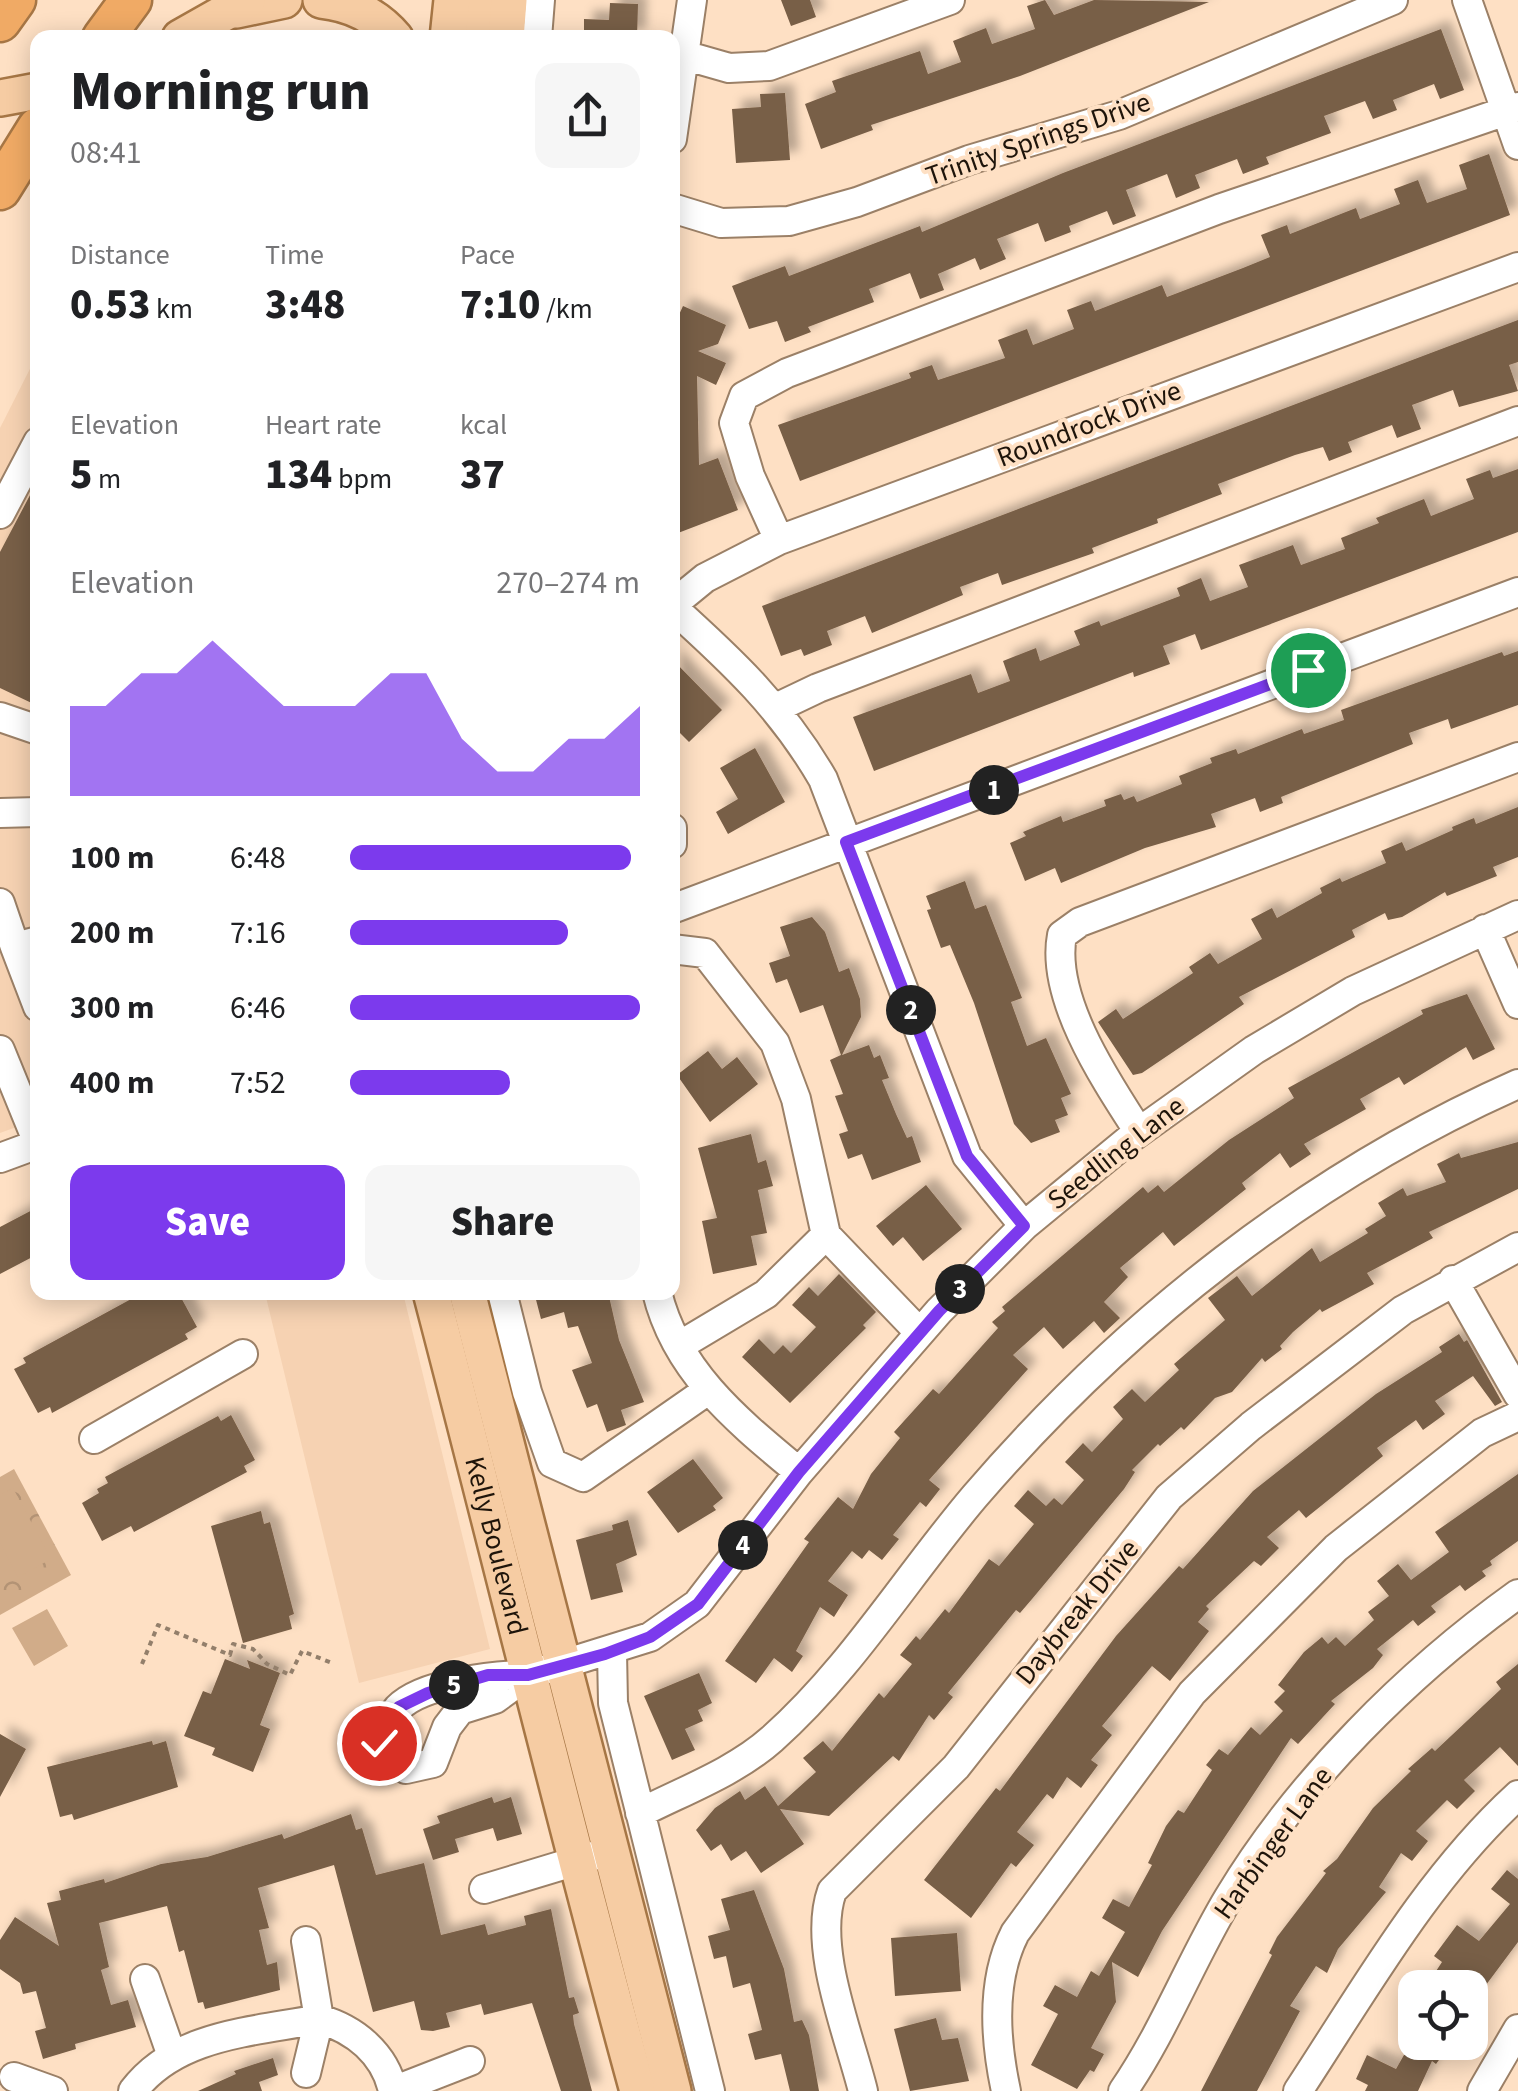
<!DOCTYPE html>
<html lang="en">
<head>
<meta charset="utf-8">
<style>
	:root { --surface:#fff; --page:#f6f6f6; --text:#202124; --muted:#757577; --accent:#7c3aed }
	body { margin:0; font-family:"Source Sans 3",sans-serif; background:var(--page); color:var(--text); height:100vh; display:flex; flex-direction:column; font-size:38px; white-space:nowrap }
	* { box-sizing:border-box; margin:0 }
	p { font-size:32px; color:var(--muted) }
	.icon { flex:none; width:55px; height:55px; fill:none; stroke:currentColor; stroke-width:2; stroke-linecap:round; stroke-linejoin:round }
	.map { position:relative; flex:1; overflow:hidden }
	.drawer { position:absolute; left:30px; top:30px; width:650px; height:1270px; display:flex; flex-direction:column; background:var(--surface); border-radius:20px; box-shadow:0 5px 25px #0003 }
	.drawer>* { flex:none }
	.fabs { position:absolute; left:1398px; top:1970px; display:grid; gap:20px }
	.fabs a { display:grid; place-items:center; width:90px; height:90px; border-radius:20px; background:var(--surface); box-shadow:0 5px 25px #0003; font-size:50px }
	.pin { position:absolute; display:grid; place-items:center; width:85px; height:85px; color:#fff; margin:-42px; border:5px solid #fff; border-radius:50%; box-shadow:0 2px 10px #0007 }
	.km { position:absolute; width:50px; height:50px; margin:-25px; border-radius:50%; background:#222; color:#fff; font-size:28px; line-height:50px; text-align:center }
	.round { display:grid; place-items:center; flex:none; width:105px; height:105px; border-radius:20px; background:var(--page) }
	.summary { display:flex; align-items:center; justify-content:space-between; height:170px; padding:0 40px }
	h1 { font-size:55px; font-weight:800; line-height:75px }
	.stats { display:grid; grid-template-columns:repeat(3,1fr); gap:15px; height:170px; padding:10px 40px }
	.stats div { display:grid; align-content:center }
	.stats b { font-size:42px; font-weight:800 }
	.stats small { font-size:28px; font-weight:400 }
	.stats p { font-size:28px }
	.chart { height:280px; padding:20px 40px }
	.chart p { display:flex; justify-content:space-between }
	.chart svg { width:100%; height:180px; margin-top:10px; fill:var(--accent); opacity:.7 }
	.action { display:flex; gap:20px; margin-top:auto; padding:20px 40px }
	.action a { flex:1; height:115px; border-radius:20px; background:var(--accent); color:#fff; font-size:40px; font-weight:800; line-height:115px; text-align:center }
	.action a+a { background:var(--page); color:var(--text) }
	ul { padding:0 40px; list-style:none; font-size:32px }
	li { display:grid; grid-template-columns:160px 120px 1fr; align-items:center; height:75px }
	li i { height:25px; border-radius:12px; background:var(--accent) }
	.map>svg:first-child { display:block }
	.built { fill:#f6d2b2 }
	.park { fill:url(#park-crowns) }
	.garden { fill:#d1ac89 }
	.building { fill:#785e46; filter:url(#shadow) }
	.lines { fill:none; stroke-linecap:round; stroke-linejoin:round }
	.minor-casing { stroke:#9b8067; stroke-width:32 }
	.major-casing { stroke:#a67645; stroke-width:40 }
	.highway-casing { stroke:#a67645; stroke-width:45 }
	.path { stroke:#937f6b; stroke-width:4; stroke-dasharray:5 5; stroke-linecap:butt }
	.minor { stroke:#fff; stroke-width:28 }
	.major { stroke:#f6cca3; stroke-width:35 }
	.highway { stroke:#f0aa65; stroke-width:40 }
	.route-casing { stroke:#fff; stroke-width:20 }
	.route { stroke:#7c3aed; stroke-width:12 }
	.labels { text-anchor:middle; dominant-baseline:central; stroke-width:8; stroke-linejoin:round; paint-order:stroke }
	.street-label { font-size:28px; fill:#1e140a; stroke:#fee0c4 }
</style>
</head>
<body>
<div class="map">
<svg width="1518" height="2091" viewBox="0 0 1518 2091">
	<defs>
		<pattern id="park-crowns" width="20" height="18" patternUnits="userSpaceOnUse" patternTransform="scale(2.5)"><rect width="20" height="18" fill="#d1ac89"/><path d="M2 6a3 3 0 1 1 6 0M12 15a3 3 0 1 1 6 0" fill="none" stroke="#b39375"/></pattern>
		<filter id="shadow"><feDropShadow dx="9" dy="-9" stdDeviation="5" flood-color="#0004"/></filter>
	</defs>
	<rect width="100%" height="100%" fill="#fee0c4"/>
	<!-- built -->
	<path class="built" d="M37 355 38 1119 0 1133V428Z
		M265 1293H403L490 1649 359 1683Z"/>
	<!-- park -->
	<path class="park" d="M14 1469 71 1575 0 1615V1477Z"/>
	<!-- garden -->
	<path class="garden" d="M13 1488 51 1559 18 1577 0 1543V1495Z
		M47 1609 68 1646 34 1666 12 1628Z"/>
	<!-- building -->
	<path class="building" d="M781 0H810L816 17 791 26Z
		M1045 0 1054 15 1094 0 1209 2 1020 76 871 125 873 130 821 149 805 104 836 92 832 81 920 51 928 74 961 62 953 41 986 28 992 44 1035 29 1027 6Z
		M610 3 638 4 637 38H584V19L609 20Z
		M1441 29 1464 90 1440 99 1434 84 1393 100 1397 110 1373 119 1365 101 1324 116 1331 133 1266 157 1269 164 1243 174 1237 159 1195 175 1200 188 1176 198 1167 174 1126 190 1136 216 1113 225 1107 211 1069 226 1071 232 1045 242 1038 223 997 239 1006 259 980 270 975 258 938 274 944 290 920 299 910 273 869 289 874 302 808 327 811 332 785 342 777 321 749 329 732 286 785 266 789 276 920 226 922 232 1063 173Z
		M785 93 790 160 736 163 732 109 761 107 760 94Z
		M1489 154 1510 215 800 481 778 425 911 378 909 373 932 365 938 380 1005 358 998 340 1027 329 1033 345 1074 329 1067 310 1091 301 1095 311 1162 285 1167 297 1243 268 1270 257 1261 235 1287 225 1290 234 1356 208 1360 219 1400 204 1394 189 1418 180 1427 203 1467 189 1459 165Z
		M683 306 726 325 718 344 698 351 726 363 716 385 697 376 699 465 718 458 738 510 678 533 672 518V330Z
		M1518 320V362L1509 365 1518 391 1459 407 1453 390 1412 405 1421 429 1397 438 1392 425 1348 442 1352 452 1329 461 1323 447 1295 455 1218 484 1222 494 1157 519 1158 523 1092 548 1094 553 1002 585 998 573 960 587 963 595 872 633 865 616 827 631 832 645 804 656 801 649 781 656 762 606Z
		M1518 469V532L1201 650 1195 634 1163 646 1170 664 1134 677 1133 672 874 771 853 717 971 674 978 693 1010 681 1003 661 1036 648 1040 661 1080 645 1074 631 1099 621 1101 626 1180 596 1177 588 1201 578 1210 601 1248 587 1239 565 1293 545 1301 565 1345 549 1341 538 1379 523 1376 518 1424 499 1431 516 1474 499 1466 479 1490 470 1493 478Z
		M38 480V706L0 688V552Z
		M1518 651V705L1451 729 1448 719 1409 733 1413 744 1281 797 1283 803 1260 812 1255 798 1211 814 1216 827 1145 848 1061 883 1055 868 1025 881 1010 843 1026 836 1023 832 1061 816 1063 822 1106 806 1104 800 1121 794 1124 800 1134 796 1137 802 1182 784 1179 776 1212 763 1210 758 1236 749 1238 754 1302 729 1304 734 1344 720 1341 710 1502 652 1504 656Z
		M672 659 722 710 689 742 672 725Z
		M755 748 785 802 728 834 716 812 738 799 720 768Z
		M1518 807V857L1493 867 1497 876 1447 896 1445 892 1402 917 1388 920 1385 913 1352 930 1355 937 1239 997 1244 1004 1142 1073 1133 1075 1098 1022 1116 1009 1123 1019 1193 973 1189 967 1210 953 1218 964 1262 939 1251 919 1272 908 1277 918 1322 893 1320 888 1340 878 1342 882 1386 863 1381 851 1402 842 1406 851 1453 830 1452 827 1474 818 1476 824Z
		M965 881 975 909 986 905 1022 998 1011 1002 1027 1046 1046 1038 1071 1094 1061 1098 1068 1115 1055 1120 1060 1132 1031 1143 1014 1124 974 1003 950 945 941 948 927 910 931 909 926 896Z
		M812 917 825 932 839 972 849 968 860 999 861 1017 842 1055 869 1045 874 1058 880 1055 889 1078 882 1080 896 1114 907 1138 912 1136 921 1162 872 1180 862 1154 848 1159 839 1134 848 1131 835 1096 843 1094 830 1060 841 1055 823 1005 800 1013 787 979 776 983 769 963 790 956 780 927Z
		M1467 994 1495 1049 1473 1060 1466 1047 1404 1085 1399 1077 1360 1099 1366 1109 1304 1144 1311 1154 1290 1168 1280 1153 1242 1183 1246 1189 1174 1246 1163 1232 1120 1268 1128 1277 1104 1302 1120 1318 1104 1333 1094 1321 1063 1349 1044 1327 1013 1355 1028 1369 929 1480 940 1489 926 1507 920 1502 893 1535 899 1539 882 1560 869 1550 862 1559 852 1551 828 1581 848 1595 834 1617 820 1607 796 1651 803 1656 792 1672 774 1658 756 1683 725 1661 809 1542 804 1539 838 1497 853 1509 871 1474 900 1438 894 1432 933 1389 939 1394 998 1328 992 1322 1005 1311 1002 1307 1143 1187 1148 1193 1158 1185 1164 1192 1229 1140 1294 1098 1288 1088 1423 1014 1421 1010Z
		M708 1051 722 1069 737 1057 758 1084 710 1122 677 1075Z
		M751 1134 758 1163 766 1160 773 1186 758 1190 767 1233 751 1236 757 1265 713 1274 702 1221 717 1218 698 1148Z
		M1518 1142V1189L1429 1232 1433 1238 1367 1273 1374 1284 1322 1312 1320 1309 1293 1332 1280 1346 1282 1349 1265 1362 1262 1358 1232 1392 1215 1398 1184 1430 1181 1427 1160 1446 1158 1444 1132 1470 1135 1472 1124 1489 1032 1599 1020 1613 1016 1610 948 1693 953 1697 934 1720 929 1715 899 1761 893 1756 829 1816 780 1809 804 1844 761 1873 746 1851 731 1861 721 1844 711 1851 696 1830 715 1808 740 1791 745 1800 765 1786 778 1806 816 1772 803 1758 823 1741 832 1751 879 1693 884 1698 912 1664 900 1655 916 1636 920 1640 945 1609 949 1613 989 1559 999 1566 1034 1524 1014 1506 1028 1490 1046 1506 1054 1498 1062 1505 1084 1480 1065 1462 1083 1443 1092 1452 1123 1419 1113 1407 1132 1389 1145 1402 1179 1370 1174 1364 1225 1320 1208 1298 1237 1276 1252 1296 1312 1248 1320 1262 1368 1233 1365 1229 1386 1216 1378 1203 1403 1188 1407 1196 1446 1182 1437 1164 1459 1153 1461 1158Z
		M926 1185 962 1229 923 1261 903 1237 893 1246 876 1226Z
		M38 1207V1254L0 1274V1227Z
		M839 1274 876 1312 863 1325 866 1328 790 1403 742 1357 759 1339 774 1354 783 1345 791 1353 816 1327 792 1305 809 1287 818 1296Z
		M144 1292H178L197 1327 185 1334 188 1339 52 1413 50 1407 38 1413 14 1369 26 1363 23 1358Z
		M534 1292H608L619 1340 644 1402 621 1410 626 1425 607 1432 597 1404 587 1408 572 1370 592 1363 578 1326 568 1328 564 1312 541 1319Z
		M1459 1334 1464 1342 1467 1340 1502 1402 1495 1406 1473 1376 1435 1401 1445 1414 1423 1430 1416 1420 1377 1448 1383 1456 1306 1518 1299 1510 1267 1537 1279 1548 1261 1566 1254 1561 1206 1606 1209 1609 1198 1622 1209 1631 1170 1681 1152 1666 1102 1726 1112 1735 1091 1760 1098 1765 1081 1788 1067 1777 1053 1799 1047 1794 1017 1832 1034 1845 1016 1867 1011 1863 971 1918 924 1880 996 1788 1000 1791 1116 1636 1179 1566 1183 1569 1253 1491 1376 1394 1442 1352 1439 1347Z
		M231 1415 255 1460 244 1466 247 1472 134 1532 131 1526 102 1541 82 1503 99 1493 97 1489 108 1483 105 1477 218 1416 221 1421Z
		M693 1459 723 1498 713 1506 716 1510 678 1533 647 1492Z
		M1518 1474V1541L1490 1561 1492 1565 1482 1571 1486 1576 1465 1591 1460 1585 1431 1606 1436 1612 1418 1626 1413 1620 1377 1649 1383 1655 1373 1668 1331 1701 1335 1704 1298 1744 1291 1738 1162 1931 1138 1977 1112 1962 1116 2002 1091 2048 1104 2054 1094 2072 1090 2070 1077 2089 1031 2065 1058 2014 1043 2006 1055 1985 1077 1997 1091 1971 1099 1976 1125 1932 1102 1918 1113 1899 1129 1907 1152 1865 1148 1863 1166 1826 1178 1810 1184 1813 1212 1770 1206 1765 1219 1749 1228 1755 1251 1727 1260 1735 1283 1711 1274 1702 1285 1691 1278 1685 1304 1652 1322 1637 1328 1644 1336 1637 1345 1646 1374 1620 1368 1612 1389 1596 1377 1581 1398 1564 1411 1580 1449 1552 1435 1532Z
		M261 1511 264 1524 270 1522 294 1614 289 1616 292 1629 243 1643 211 1526Z
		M628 1520 637 1555 616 1564 623 1592 591 1600 576 1540 613 1530 612 1525Z
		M225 1659 250 1669 247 1660 280 1673 260 1725 270 1729 253 1772 212 1755 215 1748 184 1736 203 1691 211 1694Z
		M1518 1664V1766L1500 1747 1464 1780 1475 1791 1457 1809 1447 1800 1416 1831 1428 1841 1412 1861 1401 1853 1379 1887 1386 1892 1338 1949 1327 1973 1316 1966 1290 2006 1300 2011 1257 2091H1201L1272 1955 1269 1953 1277 1937 1326 1873 1323 1871 1337 1859 1373 1808 1411 1771 1408 1769 1432 1748 1435 1751 1501 1689 1496 1682Z
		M699 1673 712 1703 698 1710 703 1721 685 1729 695 1750 672 1760 644 1696Z
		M0 1734 26 1749 0 1797Z
		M152 1741 153 1745 166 1741 178 1787 74 1820 72 1814 60 1817 47 1767Z
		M492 1797 494 1803 511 1797 522 1834 497 1841 493 1828 455 1839 459 1852 433 1860 423 1829 440 1823 437 1816Z
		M351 1814 356 1830 362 1828 376 1875 424 1863 441 1935 485 1924 488 1935 526 1925 524 1916 551 1909 569 1998 574 1997 579 2013 573 2015 574 2024 592 2091H561L532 2003 484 2015 481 2004 446 2013 450 2027 433 2031 421 2030 414 2001 373 2012 334 1865 258 1888 269 1928 259 1930 267 1965 277 1962 280 1990 205 2009 203 2002 198 2003 184 1950 179 1952 167 1906 99 1923 109 1967 101 1970 111 2005 128 2000 136 2027 75 2044 76 2049 43 2059 35 2031 46 2028 36 1991 23 1994 20 1983 0 1969V1940L15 1917 59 1946 47 1903 61 1900 59 1891 104 1879 105 1883 161 1864 207 1857 282 1834 284 1839Z
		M1507 1870 1518 1879V1942L1480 1993 1473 1988H1425L1442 1962 1434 1956 1457 1925 1479 1941 1510 1904 1491 1889Z
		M754 1890 784 1969 794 2022 802 2020 809 2035 819 2091H790L781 2054 755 2060 748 2034 762 2030 750 1983 733 1988 726 1956 714 1959 708 1936 730 1930 721 1899Z
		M957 1933 961 1991 895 1996 891 1938Z
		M936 2018 942 2040 958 2038 969 2081 910 2091 894 2029Z
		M1400 2042H1452L1436 2064 1432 2061 1418 2091H1365L1368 2085 1356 2079 1367 2055 1396 2069 1408 2048Z
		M273 2058 278 2075 259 2082 262 2091H198L236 2074 234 2071Z"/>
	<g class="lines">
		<!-- minor casing -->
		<g class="minor-casing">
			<path id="minor" d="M1467 0 1518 145
				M537 38 540 0
				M687 56 729 68 769 66 950 0
				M672 139 692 0
				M672 208 721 223 789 221 857 202 969 160 1119 115 1393 0
				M0 514 38 442
				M779 540 750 476 734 423 744 396 787 373 1219 209 1518 107
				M672 605 705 578 779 540 1518 267
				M672 607C733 662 782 708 823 779L967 1156 1024 1226
				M776 708 818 688 1518 421
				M0 717 38 730
				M0 813 38 812
				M672 828V844
				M0 903 15 947
				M672 909 1518 592
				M1485 929 1518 1004
				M38 941 15 947 38 1007
				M672 949 705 953 775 1043 796 1099 826 1235 920 1333
				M0 1050 38 1143
				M1139 1132C1106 1081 1050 998 1062 935L1080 922 1518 757
				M0 1158 38 1144
				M1453 1280 1518 1394
				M502 1292 527 1392 552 1463 583 1477 708 1390
				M657 1292C676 1372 739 1422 799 1472
				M679 1346 766 1294 826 1235
				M94 1439 243 1354
				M612 1652 613 1703 710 2091
				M528 1675C495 1675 422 1683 398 1708 389 1718 387 1733 379 1743L406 1769 433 1763 447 1727 460 1710 495 1699 528 1675 650 1637 697 1604 799 1472 939 1311 1024 1226 1132 1137 1254 1050 1353 991 1518 915
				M640 1813C683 1791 735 1772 772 1739 851 1669 907 1576 975 1496 1123 1324 1310 1176 1518 1084
				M484 1889 593 1856
				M306 1941 319 2019 306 2073
				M145 1979 172 2056
				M14 2077 53 2091
				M133 2091C176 2034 253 2032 319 2019 355 2029 385 2054 393 2091
				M393 2091 470 2061
				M863 2091C849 2034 812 1947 832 1891L956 1767 1169 1497 1251 1426 1403 1310 1518 1247
				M1006 2091C995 2040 991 1980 1015 1933L1192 1693 1336 1548 1482 1433 1518 1416
				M1123 2091C1165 2030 1191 1960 1229 1897 1298 1782 1409 1672 1518 1594
				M1298 2091C1365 1989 1428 1877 1518 1795
				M1482 2091 1518 2029"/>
		</g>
		<!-- major casing -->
		<g class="major-casing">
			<g id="major">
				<path d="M321 0C349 3 376 15 395 38"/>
				<path d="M481 0 483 38"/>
				<path d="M236 10 284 0"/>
				<path d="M180 38 247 0"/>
				<path d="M448 38 452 0"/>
				<path d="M506 38 509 0"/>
				<path d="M0 98 38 91"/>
				<path id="s1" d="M431 1292C501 1559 565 1826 638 2091"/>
				<path d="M467 1292 673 2091"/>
			</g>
		</g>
		<!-- highway casing -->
		<g class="highway-casing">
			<path id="highway" d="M0 21 15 0
				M103 38 131 0
				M0 189 38 128"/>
		</g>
		<!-- path -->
		<path class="path" d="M142 1664 158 1625 230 1655 233 1644 253 1649 267 1664 290 1675 302 1651 332 1663"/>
		<!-- minor -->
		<use href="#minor" class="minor"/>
		<!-- major -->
		<use href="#major" class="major"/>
		<!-- highway -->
		<use href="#highway" class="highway"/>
	</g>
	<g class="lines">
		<!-- route casing -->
		<g class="route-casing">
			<path id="route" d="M379 1743 399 1707 428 1693 488 1675H528L605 1654 650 1637 698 1604 799 1472 939 1311 1024 1226 967 1156 846 842 1308 670"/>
		</g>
		<!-- route -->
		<use href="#route" class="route"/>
	</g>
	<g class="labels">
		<!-- street labels -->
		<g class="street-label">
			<text transform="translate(1038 139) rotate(-19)">Trinity Springs Drive</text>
			<text transform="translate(1089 424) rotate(-21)">Roundrock Drive</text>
			<text transform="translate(1116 1153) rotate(-38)">Seedling Lane</text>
			<text stroke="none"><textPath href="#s1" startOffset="262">Kelly Boulevard</textPath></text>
			<text transform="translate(1077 1612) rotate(-51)">Daybreak Drive</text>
			<text transform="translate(1273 1843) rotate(-54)">Harbinger Lane</text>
		</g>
	</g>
</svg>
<div class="fabs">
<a><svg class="icon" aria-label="locate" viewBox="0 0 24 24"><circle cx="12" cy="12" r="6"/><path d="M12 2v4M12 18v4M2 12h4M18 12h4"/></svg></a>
</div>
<div class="pin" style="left:1308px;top:670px;background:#1e9e55"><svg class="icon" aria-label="arrive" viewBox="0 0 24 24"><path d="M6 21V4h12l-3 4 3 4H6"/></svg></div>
<div class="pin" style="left:379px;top:1743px;background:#d93025"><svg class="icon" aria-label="check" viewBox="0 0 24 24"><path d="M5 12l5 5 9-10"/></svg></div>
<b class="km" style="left:994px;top:790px">1</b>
<b class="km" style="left:911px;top:1010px">2</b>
<b class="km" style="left:960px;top:1289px">3</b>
<b class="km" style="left:743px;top:1545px">4</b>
<b class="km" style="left:454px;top:1685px">5</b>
<section class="drawer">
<div class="summary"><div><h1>Morning run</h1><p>08:41</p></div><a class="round"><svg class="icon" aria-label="share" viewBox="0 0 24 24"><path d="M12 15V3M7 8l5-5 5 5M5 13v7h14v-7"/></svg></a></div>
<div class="stats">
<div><p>Distance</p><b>0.53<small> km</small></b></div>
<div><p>Time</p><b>3:48</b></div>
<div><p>Pace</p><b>7:10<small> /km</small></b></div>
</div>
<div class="stats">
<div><p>Elevation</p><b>5<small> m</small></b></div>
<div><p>Heart rate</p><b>134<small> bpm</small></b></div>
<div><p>kcal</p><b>37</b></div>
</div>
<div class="chart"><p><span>Elevation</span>270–274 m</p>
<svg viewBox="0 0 160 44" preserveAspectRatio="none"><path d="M0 44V22L10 22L20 14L30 14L40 6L50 14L60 22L70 22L80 22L90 14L100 14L110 30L120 38L130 38L140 30L150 30L160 22V44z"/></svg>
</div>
<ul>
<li><b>100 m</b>6:48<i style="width:97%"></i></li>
<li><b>200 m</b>7:16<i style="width:75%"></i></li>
<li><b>300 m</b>6:46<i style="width:100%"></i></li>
<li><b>400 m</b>7:52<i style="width:55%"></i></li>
</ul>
<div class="action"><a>Save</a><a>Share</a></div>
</section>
</div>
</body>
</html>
